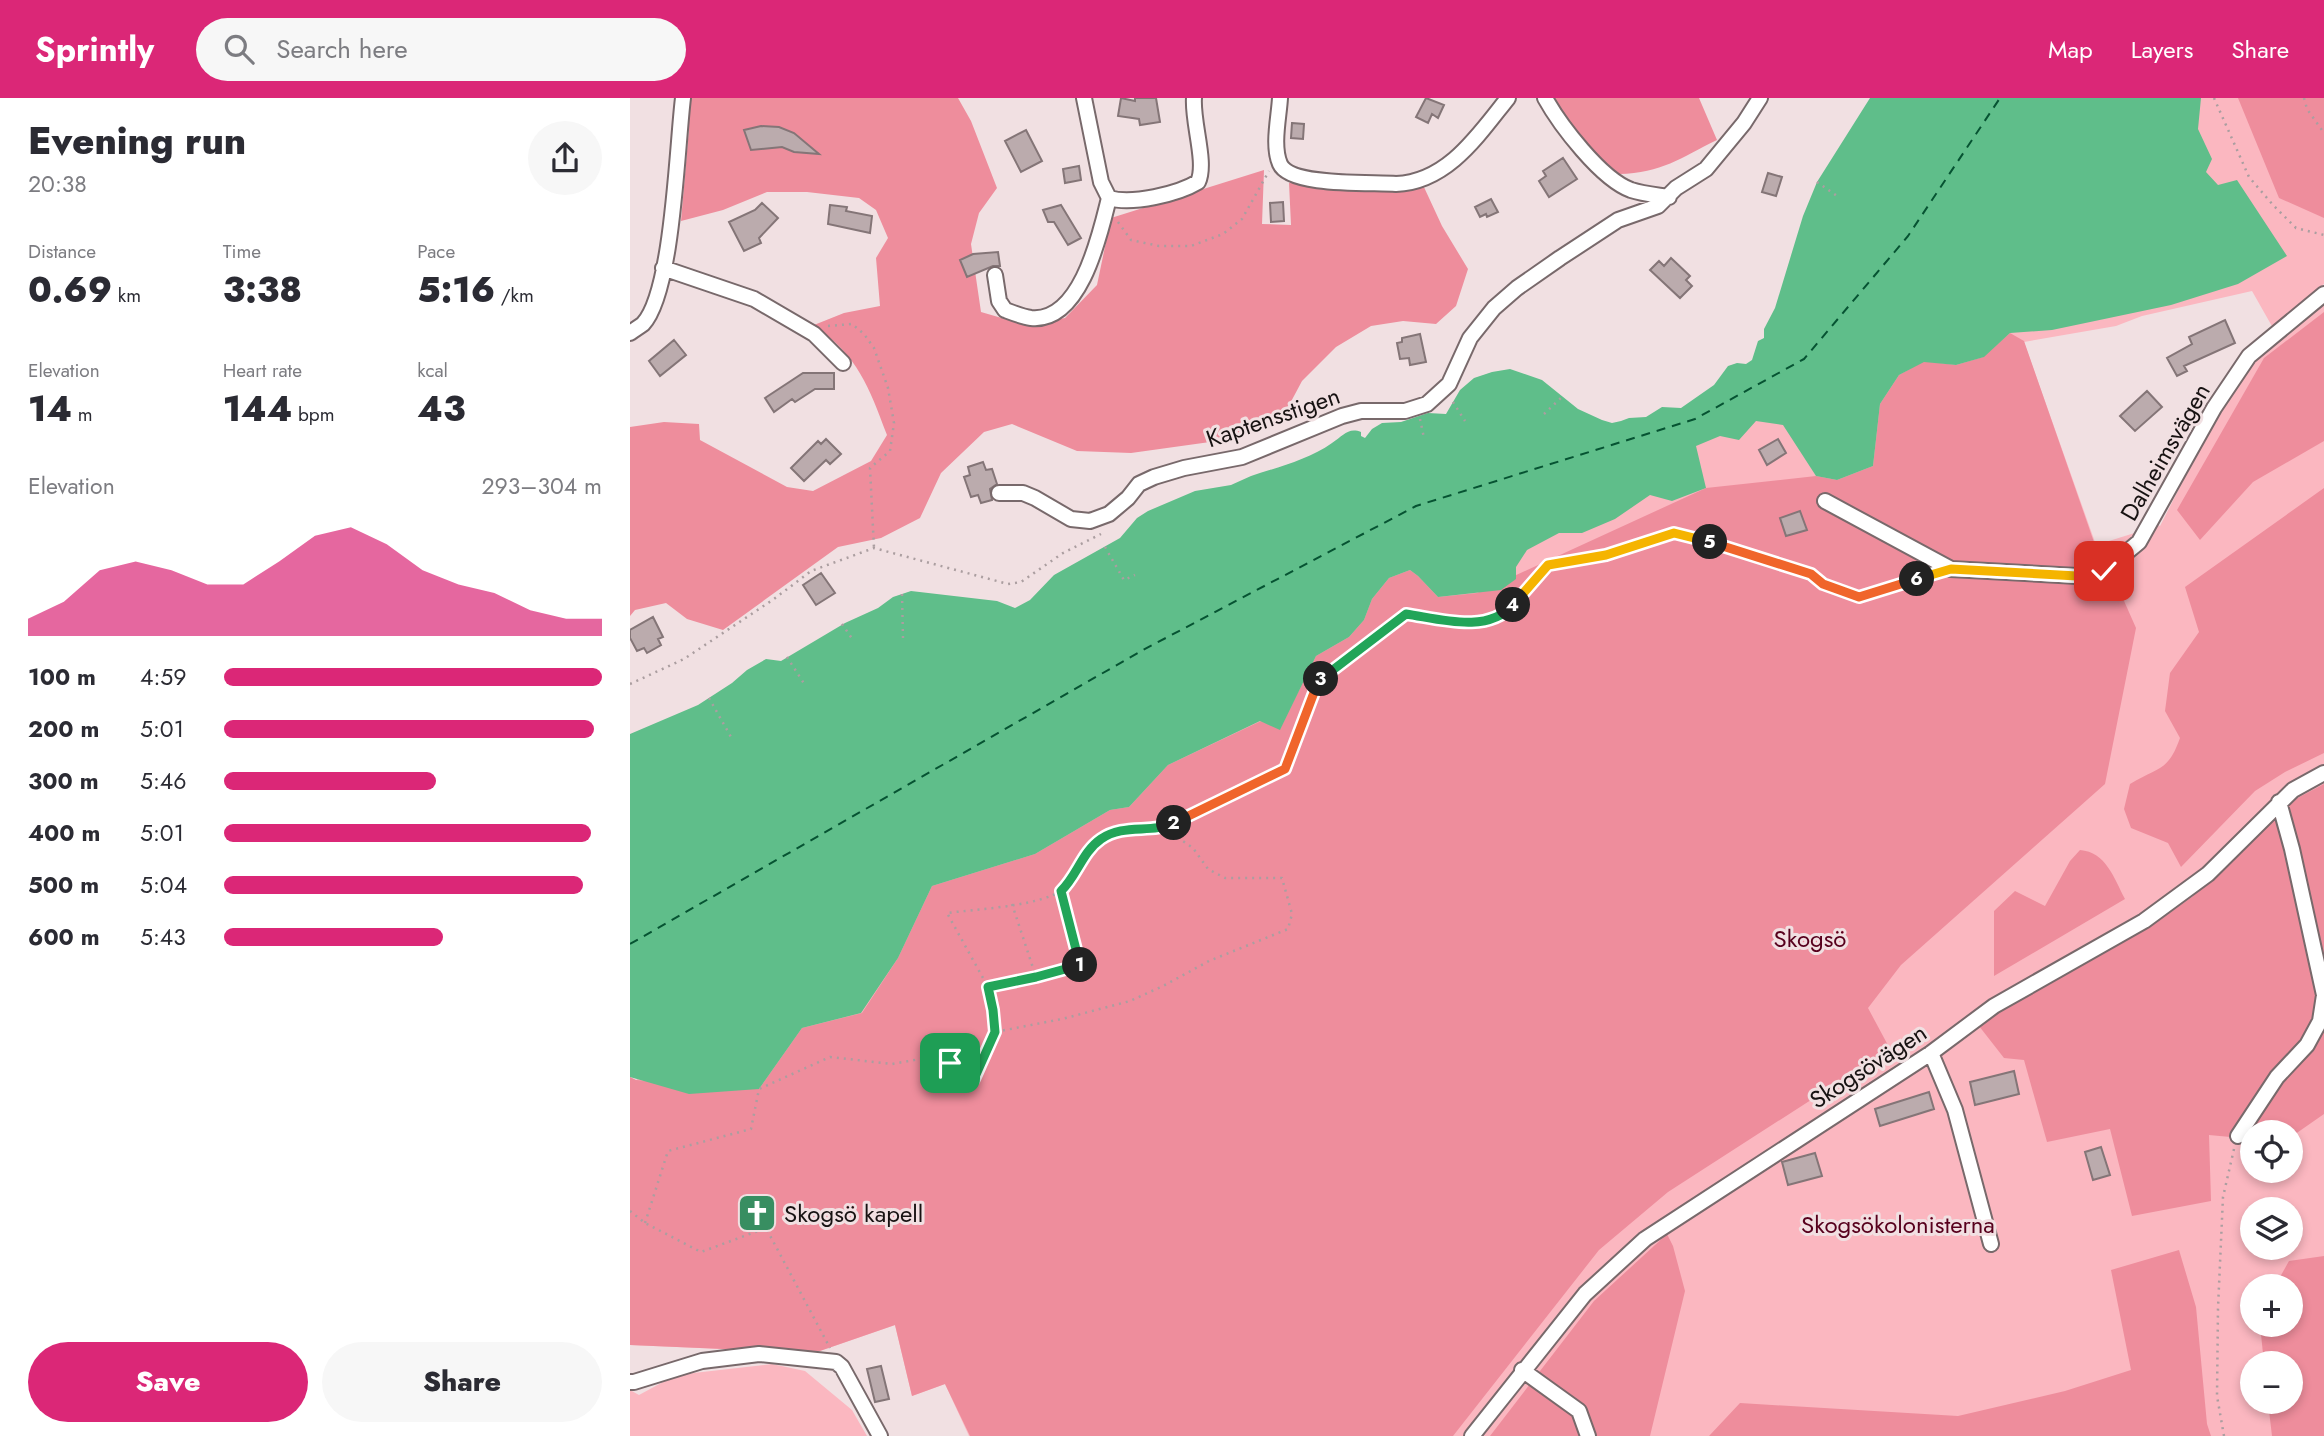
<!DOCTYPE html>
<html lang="en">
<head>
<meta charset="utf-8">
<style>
	:root { --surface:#fff; --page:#f7f7f7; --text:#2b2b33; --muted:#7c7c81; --accent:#db2777 }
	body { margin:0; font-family:Jost,sans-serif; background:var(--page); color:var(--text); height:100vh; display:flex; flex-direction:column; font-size:26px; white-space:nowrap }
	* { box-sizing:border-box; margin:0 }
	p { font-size:23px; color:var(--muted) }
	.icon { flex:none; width:38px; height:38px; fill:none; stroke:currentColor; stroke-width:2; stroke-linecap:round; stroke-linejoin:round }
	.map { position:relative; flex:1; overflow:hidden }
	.sheet { display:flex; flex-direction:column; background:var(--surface); width:630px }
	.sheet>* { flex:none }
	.controls { position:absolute; left:1610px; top:1022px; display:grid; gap:14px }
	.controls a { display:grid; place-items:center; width:63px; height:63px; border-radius:50%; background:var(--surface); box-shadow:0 4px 10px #0003; font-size:35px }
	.pin { position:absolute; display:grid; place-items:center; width:60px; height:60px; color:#fff; margin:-30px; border-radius:14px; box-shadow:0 4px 10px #0006 }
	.km { position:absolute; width:35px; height:35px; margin:-18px; border-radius:50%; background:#222; color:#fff; font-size:19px; line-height:35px; text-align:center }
	.round { display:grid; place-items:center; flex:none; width:74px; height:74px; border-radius:37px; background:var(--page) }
	.summary { display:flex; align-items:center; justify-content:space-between; height:119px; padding:0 28px }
	h1 { font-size:38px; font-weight:800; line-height:52px }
	.metrics { display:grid; grid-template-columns:repeat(3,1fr); gap:10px; height:119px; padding:7px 28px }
	.metrics div { display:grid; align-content:center }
	.metrics b { font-size:35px; font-weight:800 }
	.metrics small { font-size:19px; font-weight:400 }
	.metrics p { font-size:19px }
	.chart { height:196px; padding:14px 28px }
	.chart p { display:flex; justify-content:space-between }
	.chart svg { width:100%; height:126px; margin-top:7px; fill:var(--accent); opacity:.7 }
	.action { display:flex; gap:14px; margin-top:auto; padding:14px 28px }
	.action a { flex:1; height:80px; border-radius:42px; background:var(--accent); color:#fff; font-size:28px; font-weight:800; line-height:80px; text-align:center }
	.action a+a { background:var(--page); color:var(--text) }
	ul { padding:0 28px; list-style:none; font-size:23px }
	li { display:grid; grid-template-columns:112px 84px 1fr; align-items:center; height:52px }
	li i { height:18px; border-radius:9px; background:var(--accent) }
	header { display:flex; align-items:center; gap:42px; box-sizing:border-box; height:98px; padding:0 35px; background:var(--accent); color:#fff }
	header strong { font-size:33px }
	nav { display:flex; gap:38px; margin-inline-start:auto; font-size:24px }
	.search { width:490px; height:63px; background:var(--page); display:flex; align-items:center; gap:18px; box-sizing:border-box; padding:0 24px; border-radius:38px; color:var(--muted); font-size:26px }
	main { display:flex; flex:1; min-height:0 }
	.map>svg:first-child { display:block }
	.green { fill:#fbb7c0; fill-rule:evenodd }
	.forest { fill:#ee8d9c }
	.water { fill:#5fbe8a }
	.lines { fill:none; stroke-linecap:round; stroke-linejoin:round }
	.ferry { stroke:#065332; stroke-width:2; stroke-dasharray:9 7; stroke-linecap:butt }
	.building { fill:#bbabad; stroke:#847577; stroke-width:2 }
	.minor-casing { stroke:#78696b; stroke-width:18 }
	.path { stroke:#ab9ea0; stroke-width:2.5; stroke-dasharray:2 5; stroke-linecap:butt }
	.minor { stroke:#fff; stroke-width:14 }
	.split-1-casing { stroke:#fff; stroke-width:14 }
	.split-2-casing { stroke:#fff; stroke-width:14 }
	.split-3-casing { stroke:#fff; stroke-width:14 }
	.split-4-casing { stroke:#fff; stroke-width:14 }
	.split-5-casing { stroke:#fff; stroke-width:14 }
	.split-6-casing { stroke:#fff; stroke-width:14 }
	.split-7-casing { stroke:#fff; stroke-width:14 }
	.split-1 { stroke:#22a559; stroke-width:9 }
	.split-2 { stroke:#22a559; stroke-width:9 }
	.split-3 { stroke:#f0652b; stroke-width:9 }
	.split-4 { stroke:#22a559; stroke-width:9 }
	.split-5 { stroke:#f5b400; stroke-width:9 }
	.split-6 { stroke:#f0652b; stroke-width:9 }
	.split-7 { stroke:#f5b400; stroke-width:9 }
	.labels { text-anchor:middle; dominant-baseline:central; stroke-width:6; stroke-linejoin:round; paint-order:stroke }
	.street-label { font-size:24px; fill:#171212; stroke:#f1e0e2 }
	.park-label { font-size:24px; fill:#57001d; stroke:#f1e0e2 }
	.poi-label { font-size:24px; fill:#171212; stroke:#f1e0e2; text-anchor:start }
</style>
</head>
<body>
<header>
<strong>Sprintly</strong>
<div class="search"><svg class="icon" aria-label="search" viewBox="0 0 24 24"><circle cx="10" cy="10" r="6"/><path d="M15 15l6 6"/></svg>Search here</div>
<nav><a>Map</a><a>Layers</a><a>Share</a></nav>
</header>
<main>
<section class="sheet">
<div class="summary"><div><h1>Evening run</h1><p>20:38</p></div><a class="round"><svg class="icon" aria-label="share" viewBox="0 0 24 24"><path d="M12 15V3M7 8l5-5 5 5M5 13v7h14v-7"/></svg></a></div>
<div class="metrics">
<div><p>Distance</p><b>0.69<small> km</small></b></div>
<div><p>Time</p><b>3:38</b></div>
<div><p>Pace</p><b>5:16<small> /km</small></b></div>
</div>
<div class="metrics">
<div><p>Elevation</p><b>14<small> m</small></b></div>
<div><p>Heart rate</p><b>144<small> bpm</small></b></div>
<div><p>kcal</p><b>43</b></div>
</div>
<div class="chart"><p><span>Elevation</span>293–304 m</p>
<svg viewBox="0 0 160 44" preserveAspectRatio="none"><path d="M0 44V38L10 32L20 21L30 18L40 21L50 26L60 26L70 18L80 9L90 6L100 12L110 21L120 26L130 29L140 35L150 38L160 38V44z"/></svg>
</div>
<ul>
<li><b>100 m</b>4:59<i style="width:100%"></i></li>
<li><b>200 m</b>5:01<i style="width:98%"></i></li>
<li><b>300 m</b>5:46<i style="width:56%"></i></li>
<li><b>400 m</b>5:01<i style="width:97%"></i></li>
<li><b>500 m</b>5:04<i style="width:95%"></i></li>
<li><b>600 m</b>5:43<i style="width:58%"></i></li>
</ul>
<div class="action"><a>Save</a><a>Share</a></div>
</section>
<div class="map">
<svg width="1694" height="1338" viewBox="0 0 1694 1338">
	<rect width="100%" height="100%" fill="#f1e0e2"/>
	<!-- green -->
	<path class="green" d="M1389 0H1694V186L1643 230 1622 193 1512 218 1486 228 1394 244 1466 447 1511 433 1517 421 1530 428 1584 322 1627 256 1694 204V1338H339L315 1286 282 1298 265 1227 184 1255 0 1247V979L6 982 572 522 1065 321ZM1622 1034H1661V1073H1622ZM1622 1111H1661V1150H1622ZM1622 1188H1661V1227H1622ZM1622 1265H1661V1304H1622Z
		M142 1266 175 1273 222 1312 237 1338H0V1292L9 1297 46 1277Z"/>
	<!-- forest -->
	<path class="forest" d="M60 0H328L341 23 367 90 349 115 341 146 351 214 396 227 435 220 467 187 481 120 634 72 632 126 661 127 659 85 793 87 812 128 838 171 826 208 806 226 773 223 741 228 706 249 672 283 656 313 630 327 580 344 501 355 447 353 382 326 354 334 311 375 290 420 251 440 208 449 93 532 57 521 36 505 5 512 0 518V329L34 324 69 326 70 342 157 389 183 393 241 363 257 337C238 287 229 260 184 227L214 215 250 208 246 160 258 140 246 112 229 100 177 94H137L93 112 51 123 59 30 58 9Z
		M924 0H1069L1087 42C1050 60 1032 75 989 76 963 54 941 30 924 0Z
		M1608 0H1694V120L1649 100Z
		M1694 214V343L1623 384 1570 442 1547 412 1634 260Z
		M1380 235 1394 243 1465 447 1487 487 1506 530 1475 686 1271 867 1238 910 1260 951 1038 1094 969 1152 823 1338H340L315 1286 282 1298 265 1227 184 1255 0 1247V979L6 982 129 991 172 930 232 915 268 860 302 788 405 756 480 712 499 709 538 667 631 623 650 631 686 558 719 539 734 522 742 501 759 480 780 472 788 478 808 499 847 495 1076 390 1186 378 1207 382 1243 368 1250 306 1269 277 1294 263 1326 267 1353 259Z
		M1694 390V655L1655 674 1625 693 1551 769 1538 745 1501 730 1494 711 1500 686C1528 669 1538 674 1550 640L1535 613 1540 575 1569 534 1555 489Z
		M1694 686V1016L1661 1039V1034H1622V1041L1579 1037 1581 1103 1502 1118 1480 1031 1417 1044 1394 962 1374 960 1349 928 1394 898 1534 819 1562 799 1658 705Z
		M1450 752C1476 754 1484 780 1495 801L1364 878V813L1385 793 1415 808 1440 763Z
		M1037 1136 1043 1148 1055 1193 1020 1338H860L964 1203Z
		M1549 1152 1566 1209 1577 1326 1581 1338H1079L1110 1305 1328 1318 1435 1293 1501 1272 1481 1172Z
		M1694 1158V1338H1642L1638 1304H1661V1265H1634L1630 1227H1661V1188H1645L1659 1163Z"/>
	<!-- water -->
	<path class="water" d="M1240 0H1571L1568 31 1582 61 1576 74 1588 87 1607 82 1657 158 1608 186 1541 207 1422 232 1380 235 1354 259 1326 267 1294 264 1269 277 1250 306 1243 368 1207 382 1186 378 1153 327 1126 323 1109 342 1090 338 1066 348 1076 390 1042 403 1020 397 985 421 952 435H929L897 452 886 469V481L871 492 808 499 788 478 780 472 759 480 742 501 734 522 719 539 686 558 650 632 630 623 538 667 499 709 480 712 405 756 302 788 268 860 231 915 172 930 129 991 59 996 0 979V636L68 607 102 585 117 572 136 561 151 563 215 525 248 510 263 499 281 493 367 503 385 510 400 502 424 477 490 440 507 420 518 413 565 393 601 387 621 378C648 369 678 362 702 345 713 338 718 329 731 334V338L735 340 742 331 752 325 771 324 798 315 816 316 830 292 844 280 862 274 880 271 912 282 948 311 972 322 982 325 991 323 999 320 1016 319 1032 309 1051 310 1084 287 1098 268 1107 265 1116 266 1122 262 1128 243 1134 240V231L1145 210 1173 118 1187 84Z"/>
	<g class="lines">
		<!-- ferry -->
		<path class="ferry" d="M0 846 513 552 786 408 1065 321 1174 261 1278 138 1370 0"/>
	</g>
	<!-- building -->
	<path class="building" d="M491 0 505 3V0H526L530 24 510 27 509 21 488 18Z
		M796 0 814 7 808 20 802 16 798 25 786 19Z
		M662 25 674 26 673 41 661 40Z
		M131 28 149 29 164 35 189 56 164 54 152 49 121 52 114 32Z
		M396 32 412 63 391 74 375 43Z
		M933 60 947 81 919 99 909 83 916 78 913 73Z
		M449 68 451 82 435 85 433 71Z
		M1138 75 1152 79 1146 98 1132 94Z
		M861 101 868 114 857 119 856 116 850 119 845 109Z
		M653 104 654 123 641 124 640 105Z
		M132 105 148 120 129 140 131 145 114 153 99 124 125 112Z
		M200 107 217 109 216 113 242 118 240 135 198 126Z
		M431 107 451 140 438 147 424 124H418L413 112Z
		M368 154 370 168H363L337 179 330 162 343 156Z
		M1041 160 1060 178 1056 182 1062 188 1050 200 1020 172 1029 163 1034 168Z
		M1595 222 1605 245 1554 268 1557 273 1547 278 1537 260 1562 246 1559 239Z
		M790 236 796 264 780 267 779 260 770 261 767 245 772 244V240Z
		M44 242 56 257 30 278 19 263Z
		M173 275H204V291H185L165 304 162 301 144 314 135 300Z
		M1517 293 1532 309 1505 333 1490 318Z
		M196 341 211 356 200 366 196 362 174 383 161 370 188 343 191 346Z
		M1148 341 1156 355 1137 367 1129 352Z
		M353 364 356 372 362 371 367 386 360 391 362 402 351 405 348 397 341 399 334 379 340 377 338 369Z
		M1170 413 1177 432 1156 438 1150 420Z
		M191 475 205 495 186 507 173 487Z
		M23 519 33 539 28 541 31 547 17 555 14 550 7 553 0 540V532Z
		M1384 973 1389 996 1345 1007 1340 984Z
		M1299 994 1304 1011 1250 1028 1245 1011Z
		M1471 1049 1480 1077 1463 1082 1455 1054Z
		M1185 1055 1192 1078 1158 1087 1152 1064Z
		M131 1101 141 1119 123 1128 114 1111Z
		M251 1268 259 1301 245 1304 237 1271Z"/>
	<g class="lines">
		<!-- minor casing -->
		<g class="minor-casing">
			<path id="minor" d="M454 0 471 84 479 100
				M650 0C649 19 642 48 650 66 660 89 743 84 766 86 818 84 849 36 878 0
				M915 0C930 27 971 81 1001 92 1013 96 1026 97 1039 99
				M479 100C502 107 548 96 568 84 577 65 562 24 564 0
				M33 170 124 201 184 236 213 265
				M365 177 369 203 375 212C383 215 393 219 401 220 451 225 470 136 479 100
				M0 235C4 232 9 229 13 226 43 194 47 47 53 0
				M369 395H393L405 400 441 421 460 423 479 416 498 400 509 386 524 379 554 370 612 359 712 318 731 313H775L797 306 819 286 840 240 864 210 887 190 930 160 988 122 1028 108 1046 90 1076 71 1114 25 1130 0
				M1195 403 1321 471 1447 478 1474 473 1509 444 1584 310 1619 258 1694 196
				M1301 955 1325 1012 1361 1146
				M1608 1038 1647 979 1677 947 1690 923 1694 897 1662 751 1649 704
				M892 1272 949 1313 958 1338
				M0 1284H4L72 1263 129 1256 206 1264 212 1269 250 1338
				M842 1338 955 1196 1015 1141 1301 955 1364 908 1514 823 1578 776 1663 692 1694 675"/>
		</g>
		<!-- path -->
		<path class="path" d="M1584 0 1619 79 1643 107 1666 130 1694 137
			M1674 0 1677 11 1694 35
			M1187 84 1210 100
			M488 124 501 142 529 148H561L593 136 612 121 639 73
			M198 228 222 226 234 236 244 250 258 290 264 325 260 353 240 370 244 450
			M823 304 835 323
			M914 316 932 299
			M790 321 794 340
			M475 449 494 482 505 477
			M272 496 273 540
			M212 526 223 542
			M157 559 175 587
			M0 586 54 561 144 501 181 473 244 450 378 486 391 484 433 455 471 436
			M79 600 101 639
			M382 806 406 879
			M358 889 406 879 451 866 431 793
			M365 934 363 912 358 889 317 815C348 811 395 809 423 797 434 793 439 783 445 774 469 733 487 729 534 730
			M0 1113 15 1125 71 1154 136 1130 200 1250
			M15 1125 38 1053 121 1031 129 991 200 959 262 966 307 958 344 980 365 934 432 921 500 903 533 888 579 863 658 831 662 816 652 780H595L578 771 563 750 534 730 655 671 688 584 776 516 839 526 876 515 918 467 976 457 1044 435 1181 476 1193 486 1229 499 1301 477
			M1594 1338 1587 1298 1588 1210 1593 1099 1604 1051"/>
		<!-- minor -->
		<use href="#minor" class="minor"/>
	</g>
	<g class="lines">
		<!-- split-1 casing -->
		<g class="split-1-casing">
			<path id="split-1" d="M320 965 344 981 365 934 363 912 358 889 406 879 450 867"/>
		</g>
		<!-- split-2 casing -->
		<g class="split-2-casing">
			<path id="split-2" d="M450 867 431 793C447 778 452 754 471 741 494 725 521 736 544 725"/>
		</g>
		<!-- split-3 casing -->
		<g class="split-3-casing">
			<path id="split-3" d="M544 725 655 671 688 584 691 581"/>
		</g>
		<!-- split-4 casing -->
		<g class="split-4-casing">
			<path id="split-4" d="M691 581 776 516C810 521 857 536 883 507"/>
		</g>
		<!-- split-5 casing -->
		<g class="split-5-casing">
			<path id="split-5" d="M883 507 918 467 976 457 1044 435 1080 444"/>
		</g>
		<!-- split-6 casing -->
		<g class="split-6-casing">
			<path id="split-6" d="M1080 444 1181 476 1193 486 1229 499 1287 481"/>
		</g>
		<!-- split-7 casing -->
		<g class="split-7-casing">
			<path id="split-7" d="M1287 481 1321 471 1447 478 1474 473"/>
		</g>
		<!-- split-1 -->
		<use href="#split-1" class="split-1"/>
		<!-- split-2 -->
		<use href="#split-2" class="split-2"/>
		<!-- split-3 -->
		<use href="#split-3" class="split-3"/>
		<!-- split-4 -->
		<use href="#split-4" class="split-4"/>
		<!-- split-5 -->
		<use href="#split-5" class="split-5"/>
		<!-- split-6 -->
		<use href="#split-6" class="split-6"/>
		<!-- split-7 -->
		<use href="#split-7" class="split-7"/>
	</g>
	<!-- icons -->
	<defs>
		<g id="church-square" transform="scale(2.0125)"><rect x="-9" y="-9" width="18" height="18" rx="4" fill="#388e61" stroke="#f1e0e2"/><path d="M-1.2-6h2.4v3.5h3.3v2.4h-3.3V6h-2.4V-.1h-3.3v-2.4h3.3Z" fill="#fff"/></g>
	</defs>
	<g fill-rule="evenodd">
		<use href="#church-square" x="127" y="1115"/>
	</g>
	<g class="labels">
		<!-- street labels -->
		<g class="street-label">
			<text transform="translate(643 319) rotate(-19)">Kaptensstigen</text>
			<text transform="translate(1535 354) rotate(-60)">Dalheimsvägen</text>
			<text transform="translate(1238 968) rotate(-33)">Skogsövägen</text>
		</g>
		<!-- park labels -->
		<g class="park-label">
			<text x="1180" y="840">Skogsö</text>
			<text x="1268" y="1126">Skogsökolonisterna</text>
		</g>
		<!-- poi labels -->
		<g class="poi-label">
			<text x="154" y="1115">Skogsö kapell</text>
		</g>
	</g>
</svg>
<div class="controls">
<a><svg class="icon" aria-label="locate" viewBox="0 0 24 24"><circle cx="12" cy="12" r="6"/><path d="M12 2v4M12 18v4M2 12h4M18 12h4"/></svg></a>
<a><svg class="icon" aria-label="layers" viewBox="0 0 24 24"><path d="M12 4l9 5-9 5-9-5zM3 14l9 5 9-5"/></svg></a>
<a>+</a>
<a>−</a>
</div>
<div class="pin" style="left:320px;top:965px;background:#1e9e55"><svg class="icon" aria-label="arrive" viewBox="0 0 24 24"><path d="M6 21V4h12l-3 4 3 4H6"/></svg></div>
<div class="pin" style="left:1474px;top:473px;background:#d93025"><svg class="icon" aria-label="check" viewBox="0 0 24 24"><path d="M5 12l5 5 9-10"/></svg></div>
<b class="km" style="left:450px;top:867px">1</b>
<b class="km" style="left:544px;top:725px">2</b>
<b class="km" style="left:691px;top:581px">3</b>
<b class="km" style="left:883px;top:507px">4</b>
<b class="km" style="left:1080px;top:444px">5</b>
<b class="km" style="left:1287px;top:481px">6</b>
</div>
</main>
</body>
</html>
